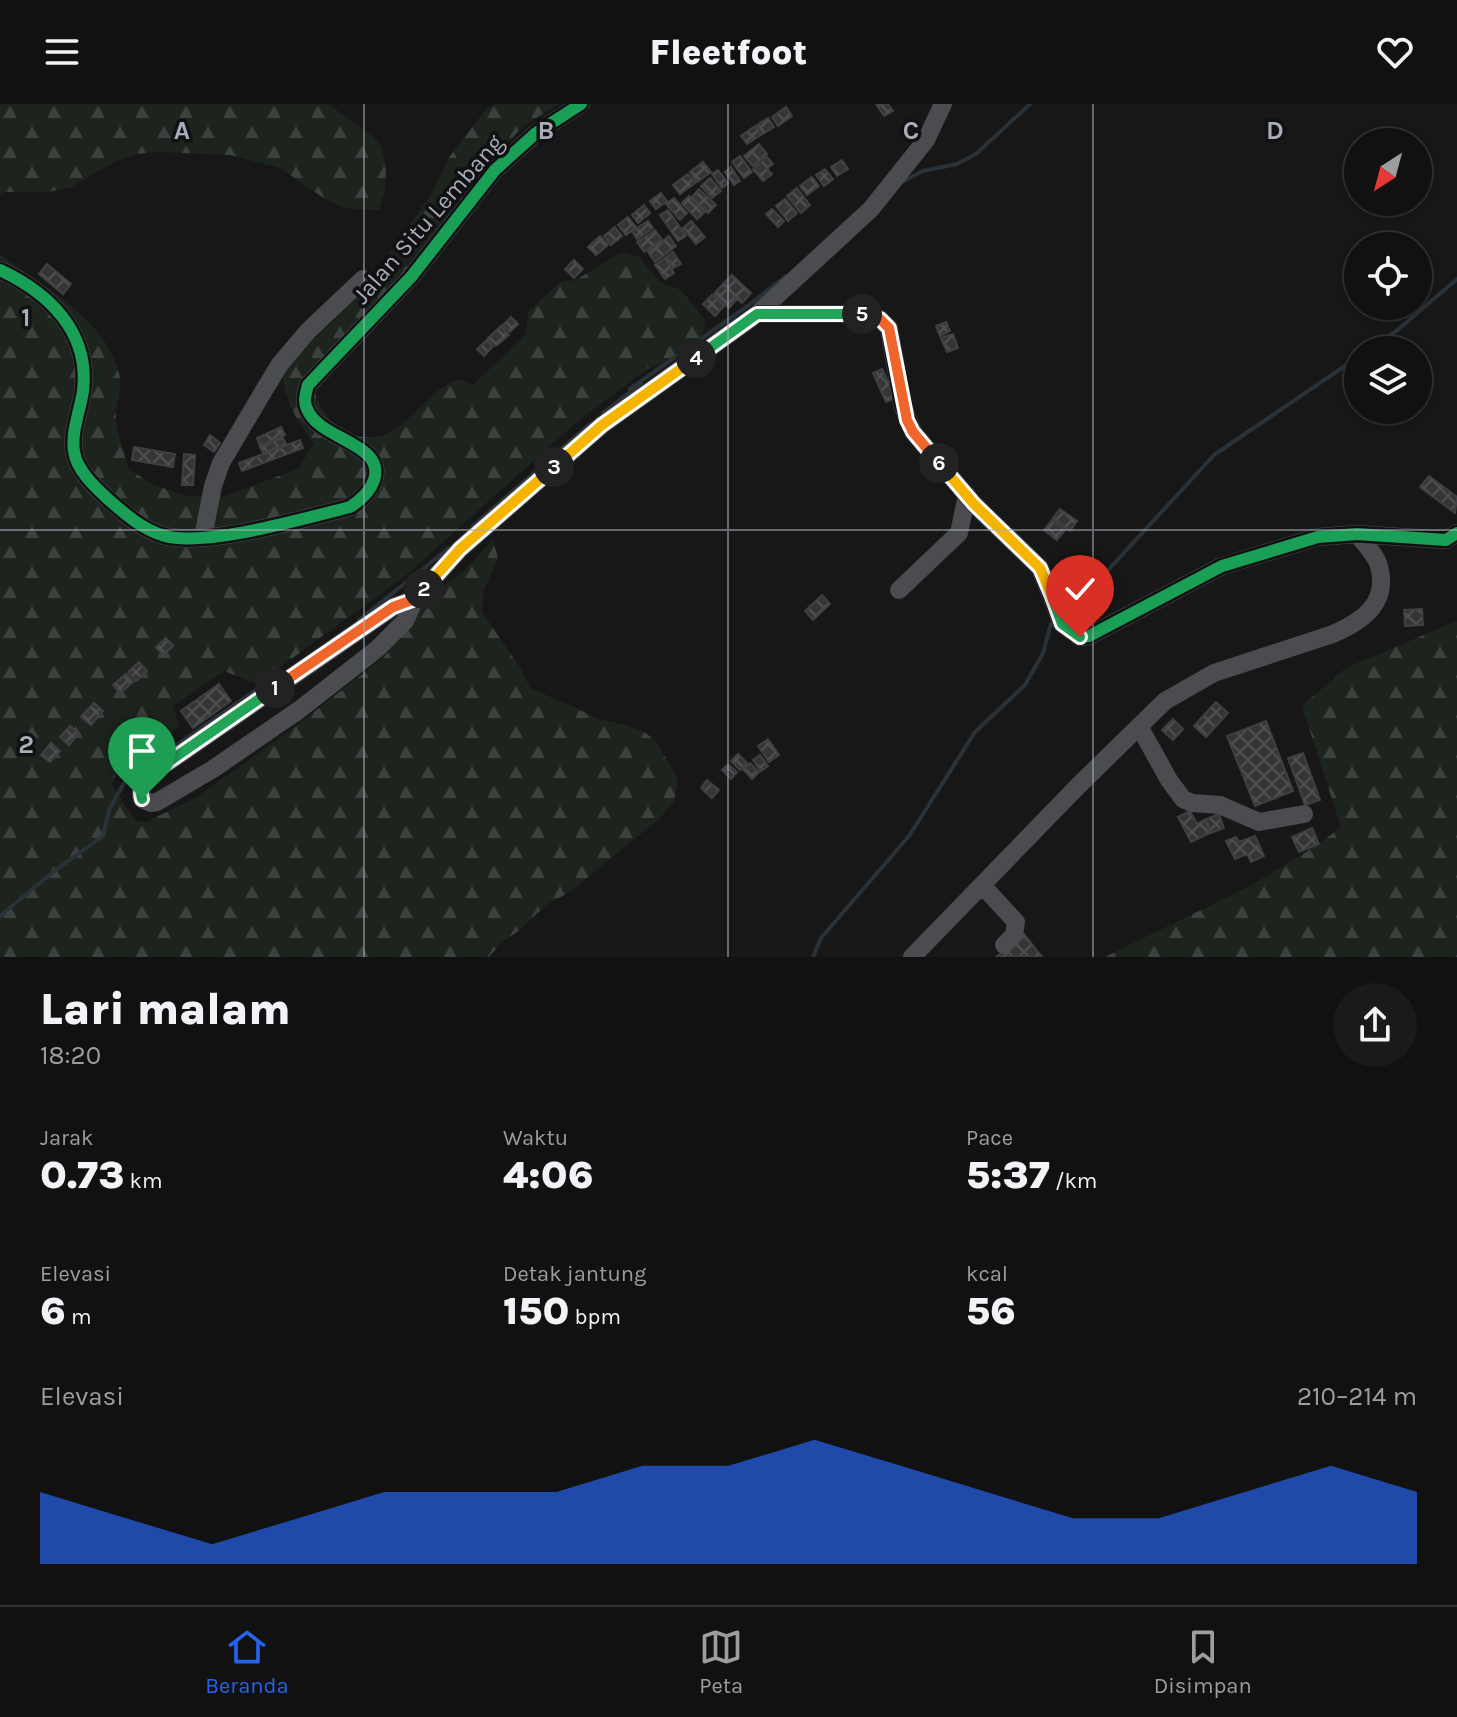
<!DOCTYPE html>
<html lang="id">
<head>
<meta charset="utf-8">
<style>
	:root { --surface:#111; --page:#1a1a1a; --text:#f1f3f6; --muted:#9c9d9f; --line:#303131; --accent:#2563eb }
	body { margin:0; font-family:Karla,sans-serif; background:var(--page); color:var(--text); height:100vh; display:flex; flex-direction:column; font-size:30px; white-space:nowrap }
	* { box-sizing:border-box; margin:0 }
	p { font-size:26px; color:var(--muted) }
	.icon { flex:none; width:44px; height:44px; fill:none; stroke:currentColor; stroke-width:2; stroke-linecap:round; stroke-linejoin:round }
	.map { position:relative; height:853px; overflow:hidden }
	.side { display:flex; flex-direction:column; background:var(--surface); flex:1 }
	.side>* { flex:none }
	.needle { width:52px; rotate:216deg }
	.buttons { position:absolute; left:1344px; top:24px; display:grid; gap:16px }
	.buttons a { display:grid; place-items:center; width:88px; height:88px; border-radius:50%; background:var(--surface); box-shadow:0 2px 6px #0004,0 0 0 2px var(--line); font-size:40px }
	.pin { position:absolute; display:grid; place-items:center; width:68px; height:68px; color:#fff; margin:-82px -34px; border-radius:50% 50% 50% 0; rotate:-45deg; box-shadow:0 0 8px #0007 }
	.pin .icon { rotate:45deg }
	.km { position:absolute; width:40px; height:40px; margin:-20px; border-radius:50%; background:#222; color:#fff; font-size:22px; line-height:40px; text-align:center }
	.round { display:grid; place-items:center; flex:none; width:84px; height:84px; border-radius:42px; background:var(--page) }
	.headline { display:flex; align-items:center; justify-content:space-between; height:136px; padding:0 40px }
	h1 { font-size:44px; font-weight:800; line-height:60px }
	.stats { display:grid; grid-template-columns:repeat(3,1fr); gap:12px; height:136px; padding:8px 40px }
	.stats div { display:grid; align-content:center }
	.stats b { font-size:40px; font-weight:800 }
	.stats small { font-size:22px; font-weight:400 }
	.stats p { font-size:22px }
	.chart { height:224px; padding:16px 40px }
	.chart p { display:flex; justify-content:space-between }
	.chart svg { width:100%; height:144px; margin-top:8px; fill:var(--accent); opacity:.7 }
	header { display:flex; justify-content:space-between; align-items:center; height:104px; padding:0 40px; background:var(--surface); font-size:36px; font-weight:800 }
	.tab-bar { display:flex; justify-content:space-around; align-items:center; height:112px; border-top:2px solid var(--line); background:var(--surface); font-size:22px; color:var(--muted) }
	.tab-bar a { display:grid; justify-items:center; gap:4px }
	.tab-bar .on { color:var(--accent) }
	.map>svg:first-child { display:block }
	.forest { fill:url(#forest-firs) }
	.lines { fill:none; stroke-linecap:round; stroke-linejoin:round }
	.stream { stroke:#2a3239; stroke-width:4 }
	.building { fill:url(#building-cross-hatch); stroke:#3f4043; stroke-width:2 }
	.minor { stroke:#4b4c50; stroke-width:18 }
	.cycleway-casing { stroke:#111113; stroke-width:17 }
	.cycleway { stroke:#1a9f57; stroke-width:12 }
	.split-1-casing { stroke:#fff; stroke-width:16 }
	.split-2-casing { stroke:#fff; stroke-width:16 }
	.split-3-casing { stroke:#fff; stroke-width:16 }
	.split-4-casing { stroke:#fff; stroke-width:16 }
	.split-5-casing { stroke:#fff; stroke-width:16 }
	.split-6-casing { stroke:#fff; stroke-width:16 }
	.split-7-casing { stroke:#fff; stroke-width:16 }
	.split-8-casing { stroke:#fff; stroke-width:16 }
	.split-1 { stroke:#22a559; stroke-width:10 }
	.split-2 { stroke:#f0652b; stroke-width:10 }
	.split-3 { stroke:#f5b400; stroke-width:10 }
	.split-4 { stroke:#f5b400; stroke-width:10 }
	.split-5 { stroke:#22a559; stroke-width:10 }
	.split-6 { stroke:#f0652b; stroke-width:10 }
	.split-7 { stroke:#f5b400; stroke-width:10 }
	.split-8 { stroke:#22a559; stroke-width:10 }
	.grid { fill:none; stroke:#a8adb8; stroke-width:2; stroke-opacity:0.55 }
	.labels { text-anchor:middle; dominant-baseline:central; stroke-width:7; stroke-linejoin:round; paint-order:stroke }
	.street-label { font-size:24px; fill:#a8adb8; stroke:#111113 }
	.grid-label { font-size:26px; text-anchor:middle; font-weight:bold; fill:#a8adb8; stroke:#111113; stroke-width:7; stroke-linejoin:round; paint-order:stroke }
</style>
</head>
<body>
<header><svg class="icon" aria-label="menu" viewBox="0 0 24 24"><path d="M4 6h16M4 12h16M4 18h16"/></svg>Fleetfoot<svg class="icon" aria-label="heart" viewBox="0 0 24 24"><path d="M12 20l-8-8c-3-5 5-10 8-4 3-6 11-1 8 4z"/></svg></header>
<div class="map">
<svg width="1457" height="853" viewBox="0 0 1457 853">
	<defs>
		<pattern id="forest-firs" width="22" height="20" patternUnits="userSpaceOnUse" patternTransform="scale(2)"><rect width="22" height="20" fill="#1d241e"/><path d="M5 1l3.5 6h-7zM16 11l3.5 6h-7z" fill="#3b413d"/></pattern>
		<pattern id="building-cross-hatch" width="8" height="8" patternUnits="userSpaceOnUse" patternTransform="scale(2)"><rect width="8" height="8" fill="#353536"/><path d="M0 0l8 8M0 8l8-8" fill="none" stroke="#4f5051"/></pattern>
	</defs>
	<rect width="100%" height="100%" fill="#171717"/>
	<!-- forest -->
	<path class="forest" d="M0 0H328L373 33 381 42 386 63 385 85 379 106 350 105 338 101 319 91 280 64 230 51 159 48 136 50 112 59 71 83 49 88H5L0 93Z
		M496 0H560L524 21 471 80 420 152 310 272C314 292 323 312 340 325 345 329 350 330 357 332 405 343 421 284 462 275L472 282 526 230 528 208 560 178 576 176 621 148 639 153 660 178 681 186 705 216 703 230 688 248 647 265 579 316 405 472 257 580 224 567 173 602 179 623 117 666 112 682 135 716 146 718 197 693 292 625 384 553 433 489 463 468 493 435 498 455 484 485 482 508 521 565 530 584 602 616 623 620 644 628 655 636 678 675 674 697 660 714 570 788 551 798 535 811 520 826 501 839 489 853H0V150C42 183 108 215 120 273 123 287 114 303 116 317 118 333 124 349 129 365L154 381 187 392 224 393 299 364 314 339C298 319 279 289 284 263L334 216 385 156 430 92 450 52 487 4Z
		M1457 517V853H1105L1252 781 1319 740 1341 723 1302 602 1346 564Z"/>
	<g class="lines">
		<!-- stream -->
		<path class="stream" d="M900 79 923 67 957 60 976 50 1030 0
			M1368 246 1395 228 1457 175
			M603 309 641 279 630 285 749 201 786 172
			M473 422 590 320
			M1065 510 1075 502 1214 351 1358 253
			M359 516 449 444
			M0 812 53 768 103 732 109 706 125 677 282 568
			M813 853 821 834 909 732 975 628 1025 581 1043 549 1051 520 1055 518"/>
	</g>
	<!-- building -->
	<path class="building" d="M876 0H888L893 7 884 12Z
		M786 3 792 12 778 22 772 13Z
		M768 14 774 23 763 30 757 21Z
		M755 22 761 31 747 40 741 32Z
		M759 40 767 50 753 62 744 52Z
		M740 52 752 68 744 74 732 58Z
		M767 53 773 60 767 65 772 70 763 77 753 65Z
		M842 56 848 65 837 72 831 63Z
		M703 58 711 68 697 78 690 68Z
		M731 63 740 77 734 81 725 68Z
		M825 65 833 75 824 82 816 71Z
		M718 66 728 79 722 84 712 70Z
		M688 70 695 79 680 90 673 81Z
		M812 73 819 82 807 91 800 82Z
		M710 74 721 87 712 94 701 82Z
		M797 84 810 101 801 109 787 92Z
		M699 85 716 101 708 109 692 93Z
		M661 89 667 97 656 105 650 97Z
		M689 92 705 108 697 115 682 99Z
		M674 94 687 109 680 116 666 100Z
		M785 95 797 109 788 117 776 102Z
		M644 101 650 109 638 119 632 111Z
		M772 105 784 117 778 123 766 110Z
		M668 106 686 132 678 137 660 111Z
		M628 113 636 123 626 131 618 121Z
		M648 117 653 124 637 135 632 127Z
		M691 117 705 133 696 140 683 124Z
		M615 123 622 132 611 141 604 132Z
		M655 126 662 136 644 148 637 138Z
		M600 132 608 141 596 151 588 143Z
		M669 132 676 142 655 158 648 148Z
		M673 148 681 160 673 164 666 153Z
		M665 154 674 169 665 175 655 161Z
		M574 156 583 165 574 174 565 165Z
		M47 160 71 180 63 190 39 170Z
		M732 171 751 189 742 199 722 181Z
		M722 181 737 195 729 204 714 190Z
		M712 191 724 202 715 212 703 200Z
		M511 213 518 220 510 228 503 221Z
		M946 218 950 227 940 232 936 222Z
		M501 222 509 231 496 242 488 234Z
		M953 230 958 244 947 248 941 234Z
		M487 236 493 242 484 252 477 245Z
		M882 265 896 294 886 298 873 269Z
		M281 323 285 331 260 342 257 334Z
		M210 331 220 339 214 348 204 341Z
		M283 334 286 340 263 349 260 343Z
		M300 336 303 344 242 367 239 359Z
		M134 343 175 350 173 363 132 356Z
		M184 350 195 351 193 381H182Z
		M1429 372 1457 393 1455 409 1420 383Z
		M1060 405 1077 417 1070 427 1053 414Z
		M1052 416 1065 426 1057 436 1044 426Z
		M822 491 830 500 813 516 805 507Z
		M1422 505 1423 521 1405 522 1404 506Z
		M166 534 173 542 163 551 156 543Z
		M139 558 147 567 136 577 128 568Z
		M126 570 133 578 120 589 113 581Z
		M219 580 231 597 193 624 181 607Z
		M1216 598 1228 609 1206 633 1194 622Z
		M94 599 103 607 91 621 81 613Z
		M1173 615 1183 625 1173 636 1162 626Z
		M1266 617 1293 687 1255 702 1227 632Z
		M70 622 79 629 69 641 60 633Z
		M768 635 779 651 769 658 758 642Z
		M51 639 60 647 50 658 41 651Z
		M1303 649 1320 696 1305 701 1288 654Z
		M738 650 747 659 740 666 731 657Z
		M760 651 768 662 761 667 753 656Z
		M750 659 759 668 752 675 743 665Z
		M728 660 737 668 731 675 722 666Z
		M707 676 719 686 712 694 701 684Z
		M1190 707 1197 720 1204 716 1210 729 1191 738 1178 713Z
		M1219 710 1224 724 1211 729 1206 715Z
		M1312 724 1319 740 1299 748 1292 733Z
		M1255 732 1264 752 1251 758 1247 750 1235 755 1226 737 1236 733 1239 738Z
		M1024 830 1042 853H996Z"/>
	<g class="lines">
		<!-- minor -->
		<path class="minor" d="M0 166C49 189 90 228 83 287 80 307 71 328 74 347 76 366 96 384 109 396 125 410 143 426 165 432 206 443 306 414 350 403 361 396 370 388 374 376 386 339 319 336 307 305 303 297 306 289 308 281L411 173 495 66 536 29 581 0
			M757 210H863L880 215 889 224 902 300 913 328 974 400 1040 464 1062 520 1080 533 1089 532 1222 462 1318 433 1357 430 1446 436 1457 429
			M203 433 213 382 221 359 266 283 280 260 308 227 363 175
			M899 486 959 429 967 391
			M415 495 393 503 151 670C143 678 139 683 142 695L151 699 157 698 213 665 299 606 377 545 405 517 415 495 460 445 602 321 757 210 871 105 926 36 943 0
			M1139 622 1169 676 1183 695 1192 699 1220 701 1259 718 1304 710
			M982 781 1016 818 1014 831 1004 841
			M912 853 1078 682 1165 597 1214 569 1333 530C1363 517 1389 499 1379 462 1376 451 1364 439 1357 430"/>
		<!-- cycleway casing -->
		<g class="cycleway-casing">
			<path id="cycleway" d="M0 166C49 189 90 228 83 287 80 307 71 328 74 347 76 366 96 384 109 396 125 410 143 426 165 432 206 443 306 414 350 403 361 396 370 388 374 376 386 339 319 336 307 305 303 297 306 289 308 281L411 173 495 66 536 29 581 0
				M757 210H863L880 215 889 224 902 300 913 328 974 400 1040 464 1062 520 1080 533 1089 532 1222 462 1318 433 1357 430 1446 436 1457 429"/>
		</g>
		<!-- cycleway -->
		<use href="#cycleway" class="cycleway"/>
	</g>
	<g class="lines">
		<!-- split-1 casing -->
		<g class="split-1-casing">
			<path id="split-1" d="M142 695C139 684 143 678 151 670L275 584"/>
		</g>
		<!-- split-2 casing -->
		<g class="split-2-casing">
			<path id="split-2" d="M275 584 393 503 415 495 424 485"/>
		</g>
		<!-- split-3 casing -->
		<g class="split-3-casing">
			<path id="split-3" d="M424 485 460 445 554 363"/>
		</g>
		<!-- split-4 casing -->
		<g class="split-4-casing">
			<path id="split-4" d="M554 363 602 321 696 254"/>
		</g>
		<!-- split-5 casing -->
		<g class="split-5-casing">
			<path id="split-5" d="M696 254 757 210H862"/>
		</g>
		<!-- split-6 casing -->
		<g class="split-6-casing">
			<path id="split-6" d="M862 210 880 215 889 224 907 316 913 328 939 359"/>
		</g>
		<!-- split-7 casing -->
		<g class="split-7-casing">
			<path id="split-7" d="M939 359 974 400 1040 464 1053 495"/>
		</g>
		<!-- split-8 casing -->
		<g class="split-8-casing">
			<path id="split-8" d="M1053 495 1062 520 1080 533"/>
		</g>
		<!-- split-1 -->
		<use href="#split-1" class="split-1"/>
		<!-- split-2 -->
		<use href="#split-2" class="split-2"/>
		<!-- split-3 -->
		<use href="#split-3" class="split-3"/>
		<!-- split-4 -->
		<use href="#split-4" class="split-4"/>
		<!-- split-5 -->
		<use href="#split-5" class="split-5"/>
		<!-- split-6 -->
		<use href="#split-6" class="split-6"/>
		<!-- split-7 -->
		<use href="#split-7" class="split-7"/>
		<!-- split-8 -->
		<use href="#split-8" class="split-8"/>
	</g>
	<!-- grid -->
	<path class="grid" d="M364 0V853M728 0V853M1093 0V853M0 426H1457"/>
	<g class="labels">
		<!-- street labels -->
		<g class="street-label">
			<text transform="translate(428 115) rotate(-49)">Jalan Situ Lembang</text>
		</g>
	</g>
	<g class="grid-label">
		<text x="182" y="35">A</text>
		<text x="546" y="35">B</text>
		<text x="911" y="35">C</text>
		<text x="1275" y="35">D</text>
		<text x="26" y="222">1</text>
		<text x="26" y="649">2</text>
	</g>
</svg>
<div class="buttons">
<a><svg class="needle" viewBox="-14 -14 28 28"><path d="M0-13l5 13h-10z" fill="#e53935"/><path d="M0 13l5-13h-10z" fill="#9c9d9f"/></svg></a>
<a><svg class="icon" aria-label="locate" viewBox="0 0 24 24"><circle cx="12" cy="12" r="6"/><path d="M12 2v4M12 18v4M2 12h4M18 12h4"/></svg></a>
<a><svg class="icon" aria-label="layers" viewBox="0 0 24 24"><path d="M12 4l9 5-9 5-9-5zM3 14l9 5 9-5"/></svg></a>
</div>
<div class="pin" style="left:142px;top:695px;background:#1e9e55"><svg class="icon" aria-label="arrive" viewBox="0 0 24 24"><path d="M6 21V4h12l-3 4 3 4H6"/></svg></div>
<div class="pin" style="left:1080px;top:533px;background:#d93025"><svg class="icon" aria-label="check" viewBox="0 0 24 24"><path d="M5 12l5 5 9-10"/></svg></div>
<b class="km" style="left:275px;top:584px">1</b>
<b class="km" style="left:424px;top:485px">2</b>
<b class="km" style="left:554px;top:363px">3</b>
<b class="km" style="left:696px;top:254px">4</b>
<b class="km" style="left:862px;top:210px">5</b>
<b class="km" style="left:939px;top:359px">6</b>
</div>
<section class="side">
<div class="headline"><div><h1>Lari malam</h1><p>18:20</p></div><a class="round"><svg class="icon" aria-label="share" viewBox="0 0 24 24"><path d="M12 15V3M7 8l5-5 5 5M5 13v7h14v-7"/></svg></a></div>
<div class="stats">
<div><p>Jarak</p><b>0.73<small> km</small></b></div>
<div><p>Waktu</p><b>4:06</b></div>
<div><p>Pace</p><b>5:37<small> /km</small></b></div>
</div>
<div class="stats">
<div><p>Elevasi</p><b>6<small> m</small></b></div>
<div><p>Detak jantung</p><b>150<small> bpm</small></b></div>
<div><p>kcal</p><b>56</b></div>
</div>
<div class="chart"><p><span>Elevasi</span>210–214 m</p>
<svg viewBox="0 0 160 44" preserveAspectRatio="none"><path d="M0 44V22L10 30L20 38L30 30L40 22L50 22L60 22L70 14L80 14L90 6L100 14L110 22L120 30L130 30L140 22L150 14L160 22V44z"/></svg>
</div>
</section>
<nav class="tab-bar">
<a class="on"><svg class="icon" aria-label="home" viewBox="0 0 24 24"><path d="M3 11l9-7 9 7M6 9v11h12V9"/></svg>Beranda</a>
<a><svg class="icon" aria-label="map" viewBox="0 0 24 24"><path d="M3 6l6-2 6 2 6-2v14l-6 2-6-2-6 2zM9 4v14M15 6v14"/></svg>Peta</a>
<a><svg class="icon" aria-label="saved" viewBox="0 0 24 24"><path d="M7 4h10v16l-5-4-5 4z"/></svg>Disimpan</a>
</nav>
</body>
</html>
